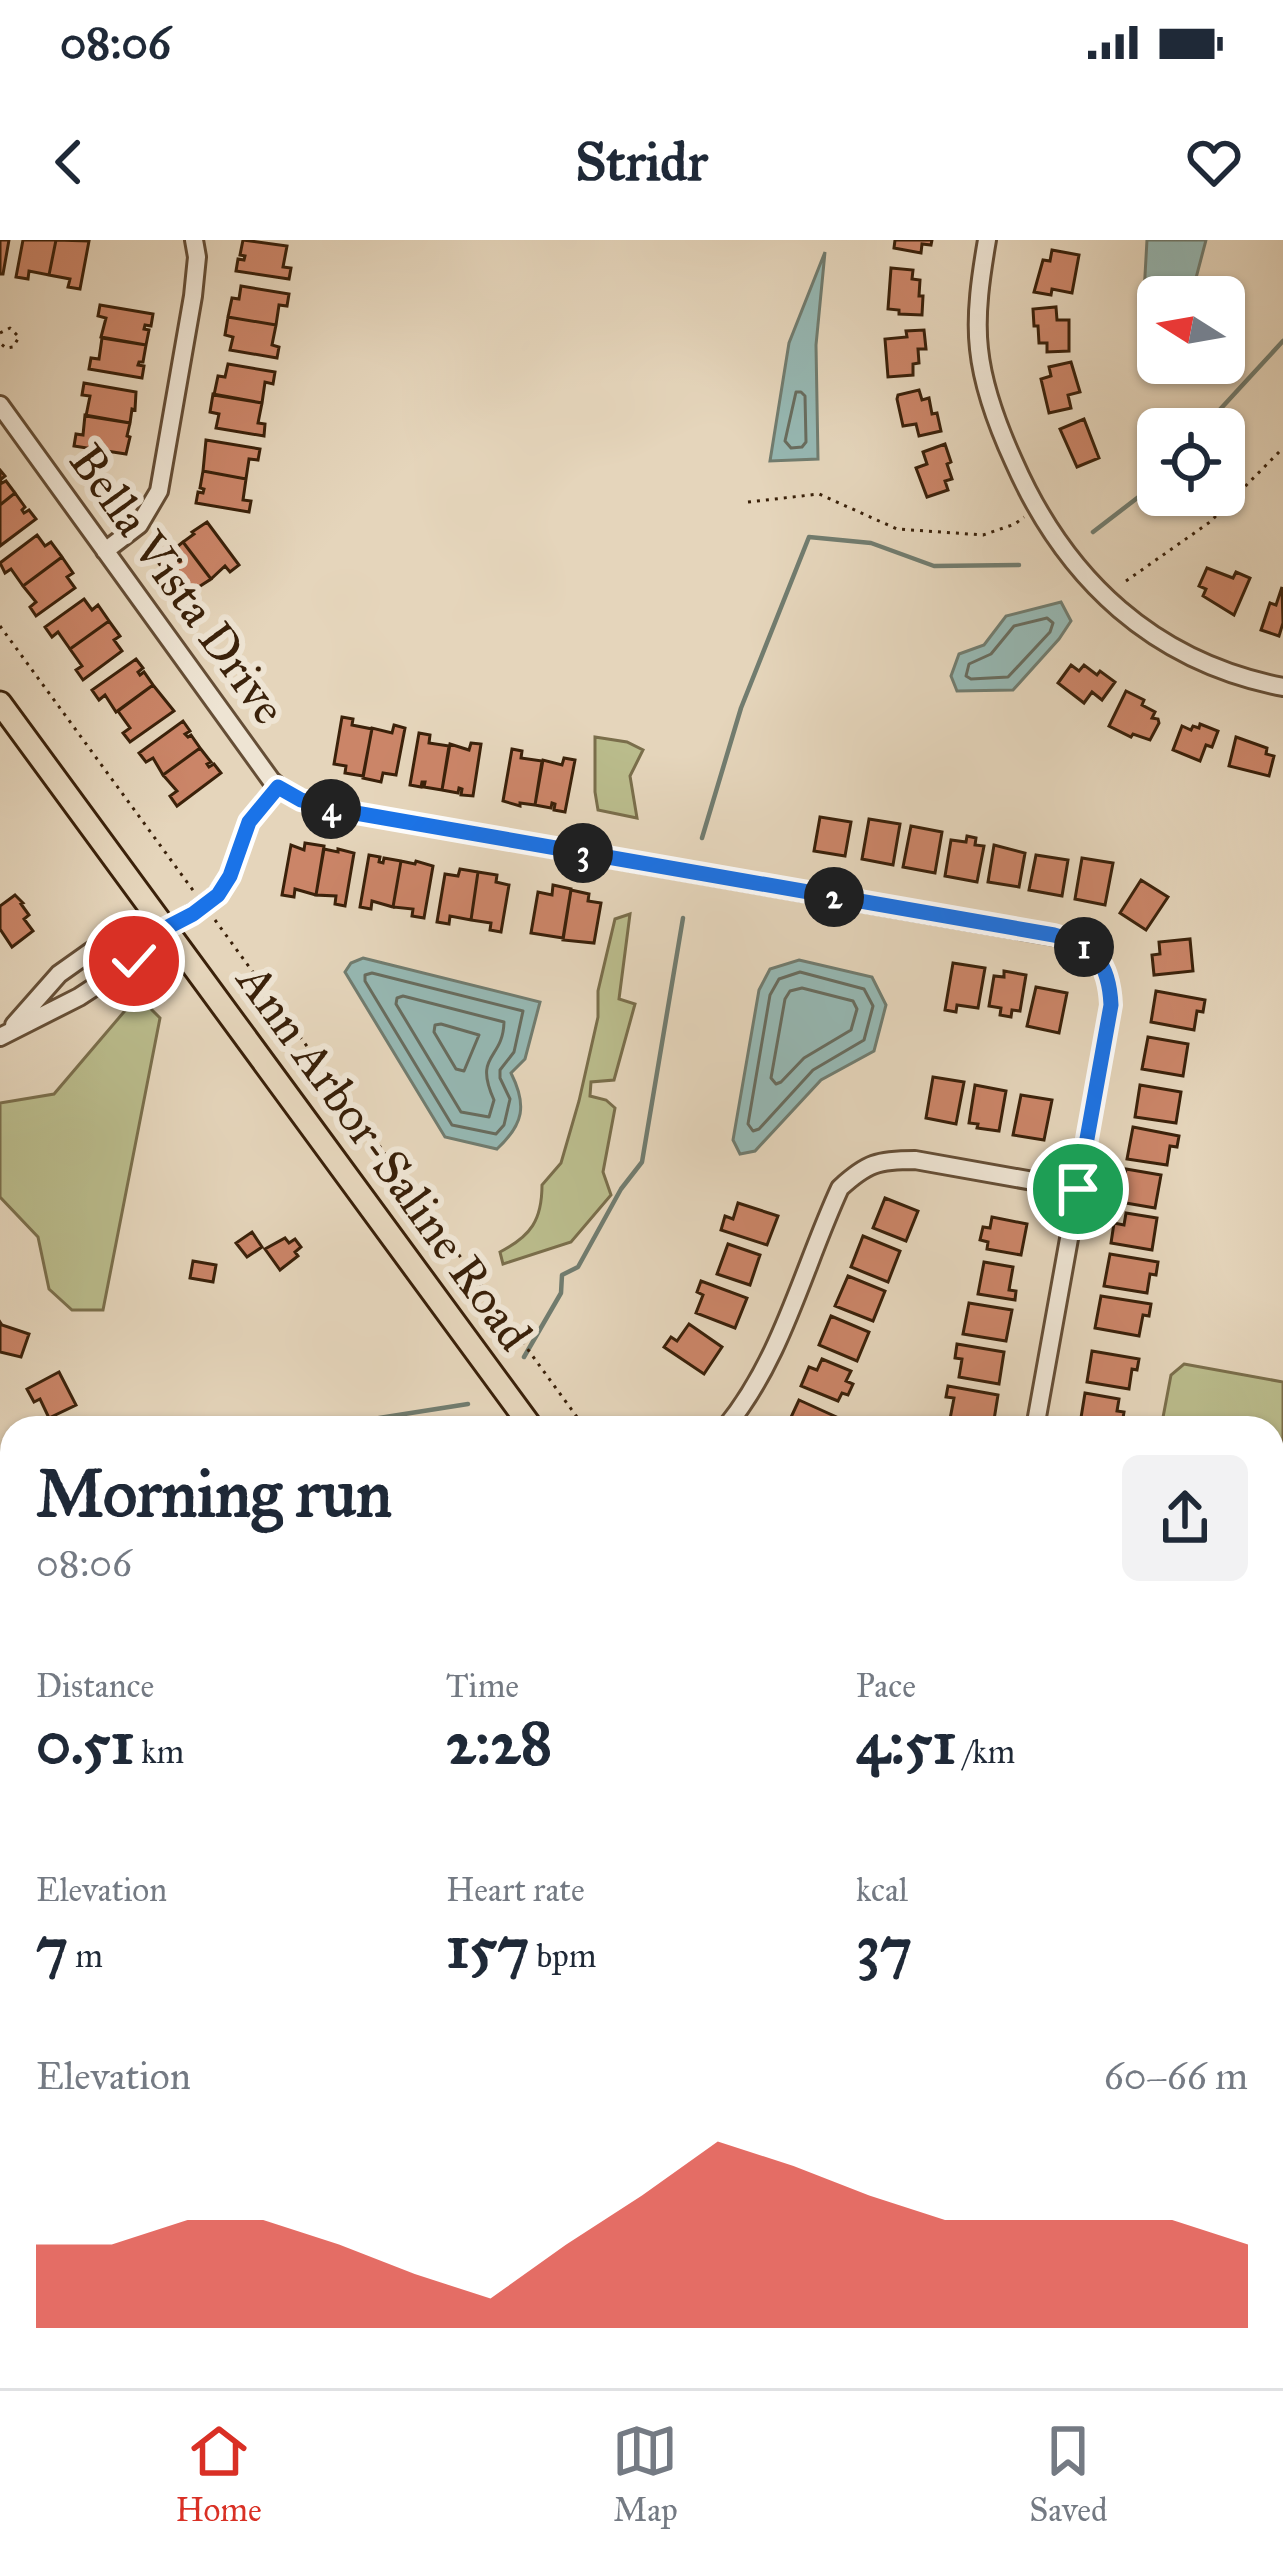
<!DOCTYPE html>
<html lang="en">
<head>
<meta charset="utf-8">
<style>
	:root { --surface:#fff; --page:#f2f2f3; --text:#1f2937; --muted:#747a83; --line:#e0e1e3; --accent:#d93025 }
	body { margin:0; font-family:"IM FELL Great Primer",serif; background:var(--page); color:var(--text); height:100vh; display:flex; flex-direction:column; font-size:45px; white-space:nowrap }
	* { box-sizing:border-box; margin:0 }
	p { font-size:39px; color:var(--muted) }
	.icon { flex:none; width:66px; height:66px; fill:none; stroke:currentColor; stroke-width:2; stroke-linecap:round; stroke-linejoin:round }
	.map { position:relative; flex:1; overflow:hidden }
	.details { position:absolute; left:0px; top:1176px; width:1284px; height:972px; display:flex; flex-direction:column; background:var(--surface); border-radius:36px 36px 0 0; box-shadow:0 3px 9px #0004 }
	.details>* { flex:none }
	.needle { width:78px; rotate:281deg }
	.buttons { position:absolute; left:1137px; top:36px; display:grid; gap:24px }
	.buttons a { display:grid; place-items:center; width:108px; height:108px; border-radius:18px; background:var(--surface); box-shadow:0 3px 9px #0004; font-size:60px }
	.pin { position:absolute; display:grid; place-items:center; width:102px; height:102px; color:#fff; margin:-51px; border:6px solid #fff; border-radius:50%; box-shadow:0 3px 12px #0007 }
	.km { position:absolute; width:60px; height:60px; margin:-30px; border-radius:50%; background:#222; color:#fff; font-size:33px; line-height:60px; text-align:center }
	.round { display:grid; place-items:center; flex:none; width:126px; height:126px; border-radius:18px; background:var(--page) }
	.head { display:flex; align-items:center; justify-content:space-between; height:204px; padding:0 36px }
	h1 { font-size:66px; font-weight:700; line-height:90px }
	.figures { display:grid; grid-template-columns:repeat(3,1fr); gap:18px; height:204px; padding:12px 36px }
	.figures div { display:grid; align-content:center }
	.figures b { font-size:60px; font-weight:700 }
	.figures small { font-size:33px; font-weight:400 }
	.figures p { font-size:33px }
	.chart { height:336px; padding:24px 36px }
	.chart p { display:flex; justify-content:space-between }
	.chart svg { width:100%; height:216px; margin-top:12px; fill:var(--accent); opacity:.7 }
	.status { display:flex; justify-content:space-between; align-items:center; height:84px; padding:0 60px; background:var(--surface); direction:ltr }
	.status svg { height:33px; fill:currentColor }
	header { display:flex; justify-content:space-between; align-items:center; height:156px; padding:0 36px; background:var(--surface); font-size:54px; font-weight:700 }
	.tab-bar { display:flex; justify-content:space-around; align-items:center; height:168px; border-top:3px solid var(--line); background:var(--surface); font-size:33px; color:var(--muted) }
	.tab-bar a { display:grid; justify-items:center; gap:6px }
	.tab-bar .on { color:var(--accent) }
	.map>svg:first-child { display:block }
	.green { fill:#babc8c; stroke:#7a6e4b; stroke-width:3 }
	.water { fill:#96b8b3; stroke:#717c6f; stroke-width:3 }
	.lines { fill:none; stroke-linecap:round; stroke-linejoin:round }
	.shore { stroke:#686c5e; stroke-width:3 }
	.stream { stroke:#717c6f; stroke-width:4.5 }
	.building { fill:#cb8568; stroke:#3a210a; stroke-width:3 }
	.minor-casing { stroke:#654e36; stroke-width:22 }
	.major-casing { stroke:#3a210a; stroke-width:27 }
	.path { stroke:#3a210a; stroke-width:3; stroke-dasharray:3 6; stroke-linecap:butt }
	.minor { stroke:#eee4d3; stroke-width:16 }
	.major { stroke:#e5d5bb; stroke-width:21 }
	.route-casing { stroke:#fff; stroke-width:24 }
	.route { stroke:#1a73e8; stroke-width:15 }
	.labels { text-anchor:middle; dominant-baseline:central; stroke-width:12; stroke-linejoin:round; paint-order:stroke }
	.street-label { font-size:48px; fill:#3a210a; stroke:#eee4d3 }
</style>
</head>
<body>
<div class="status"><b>08:06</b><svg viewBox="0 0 49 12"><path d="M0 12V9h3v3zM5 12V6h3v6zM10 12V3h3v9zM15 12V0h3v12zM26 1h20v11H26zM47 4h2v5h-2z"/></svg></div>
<header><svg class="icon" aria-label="back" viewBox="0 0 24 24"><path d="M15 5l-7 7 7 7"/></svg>Stridr<svg class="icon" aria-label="heart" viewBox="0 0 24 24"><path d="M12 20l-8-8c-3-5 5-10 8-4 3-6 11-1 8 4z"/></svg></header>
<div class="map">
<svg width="1283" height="2148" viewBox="0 0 1283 2148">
	<rect width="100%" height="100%" fill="#e5d5bb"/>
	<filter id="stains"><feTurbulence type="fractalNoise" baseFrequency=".00167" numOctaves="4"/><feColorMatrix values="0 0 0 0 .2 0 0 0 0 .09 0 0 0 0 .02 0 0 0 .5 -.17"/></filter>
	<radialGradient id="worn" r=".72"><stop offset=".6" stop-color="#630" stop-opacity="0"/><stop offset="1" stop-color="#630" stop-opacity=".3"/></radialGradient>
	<!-- green -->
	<path class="green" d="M595 497 627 502 643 510 630 536 637 578 598 570 595 552Z
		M630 674 619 759 635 764 614 840 591 842 590 856 606 860 615 868 603 932 611 955 571 1002 503 1024 500 1012C531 996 542 980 542 945L561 923 579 861 598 777V751L615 679Z
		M147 765 160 778 103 1070H72L49 1049 38 997 0 957V863L54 854 129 766Z
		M1184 1124 1283 1142V1569L1272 1637V1188H1161L1171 1135Z
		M0 1955 12 1957V2106L0 2105Z"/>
	<!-- water -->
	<path class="water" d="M1147 0H1206L1191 57H1158V83L1151 85 1143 71Z
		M825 12 816 105 818 219 770 221 789 103Z
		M1061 362 1071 381 1059 399 1013 450 957 451 951 436 959 414 984 405 1006 376Z
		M363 718 540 762 525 819 511 833C527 865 524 884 497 909L445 897 345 732 351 723Z
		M799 720 872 737 886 765 874 811 821 840 755 911 740 914 733 900 759 750 770 729Z"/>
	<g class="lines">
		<!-- shore -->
		<path class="shore" d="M796 152H801L805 156 806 202 802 207 791 208 785 201Z
			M1047 378 1053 383 1050 392 1008 437 971 439 966 436 969 424 991 414 1014 386Z
			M800 732 864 749 873 766 864 800 813 830 759 889 753 891 748 884 770 755 779 739Z
			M372 733 523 771 514 812 500 830V838L510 859 504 885 496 894 452 885 365 741V735Z
			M802 748 853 761 857 769 851 790 804 818 781 842 776 844 771 838 785 759 790 751Z
			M403 756 504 782C503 821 473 813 494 860L489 877 461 872 396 764 397 758Z
			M441 784 479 795 464 831 456 829 434 792 435 785Z"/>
		<!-- stream -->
		<path class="stream" d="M1202 189 1283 101
			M1093 292 1158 242
			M702 598 741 468 809 297 871 303 934 326 1019 325
			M524 1117 561 1053 562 1035 578 1027 621 949 642 922 683 678
			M358 1188 379 1178 468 1164
			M0 1620 12 1618"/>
	</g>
	<!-- building -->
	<path class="building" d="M0 0H9L3 34H0Z
		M23 0H56L49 35 29 31 28 39 16 37Z
		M56 0 89 1 80 49 68 47 70 39 49 35Z
		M243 0 287 6 283 27 291 28 289 39 236 31 238 19 244 20 245 16 240 15Z
		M895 0H932L931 5 922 4 921 13 894 8Z
		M1052 10 1079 15 1072 53 1052 49 1051 55 1034 52 1043 20 1050 21Z
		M891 28 913 30 912 39 920 40 919 56H923L922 75 899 74V70L888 69Z
		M241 46 289 54 287 66 279 65 276 85 228 77 232 58 239 59Z
		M100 65 153 74 151 86 145 85 144 89 149 90 146 105 101 97 106 78 98 76Z
		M1056 67 1057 80H1069V111L1047 112V103H1039L1038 86H1034L1033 69Z
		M228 77 276 85 272 105 279 107 277 118 230 110 233 97 225 95Z
		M924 90 926 109H918L919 123 913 124V135L888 137 885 99 907 97 906 91Z
		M102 98 146 105 143 122H139L138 125 144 126 142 138 89 129 91 118 99 119Z
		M1071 122 1080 152 1068 155 1071 168 1049 173 1041 139 1051 136 1049 127Z
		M228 124 275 132 273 144 265 142 262 163 214 155 218 136 225 137Z
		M84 143 136 152 135 170 132 169 130 183 86 176 90 156 82 155Z
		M919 150 922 160 929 158 932 174 937 173 941 191 919 196 916 184 903 186 897 159 898 155Z
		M213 154 262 163 258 183 265 184 264 196 216 188 219 174 210 172Z
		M85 175 130 183 127 196 130 197 126 214 74 206 76 194 83 195Z
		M1084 179 1099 218 1077 227 1060 189Z
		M206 200 260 209 258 220 249 219 246 239 203 231Z
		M945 204 951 222 947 224 952 239 945 241 948 250 927 257 916 228 927 224 923 212Z
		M0 230 5 236 0 240 2 243 6 241 15 253 0 265Z
		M203 231 246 239 243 260 251 261 249 272 196 263 198 252 203 253 204 249 200 248Z
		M15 253 25 267 22 270 24 273 29 270 36 279 0 306V265Z
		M207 282 239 325 230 332 225 326 211 339 183 302 194 294 192 292Z
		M37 295 45 306 51 302 62 317 23 346 11 329 5 333 0 323Z
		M183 302 211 339 194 350 198 356 189 363 157 321 170 308 172 311Z
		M62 317 73 333 67 337 75 348 36 376 30 367 36 362 23 346Z
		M1207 328 1233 338 1236 332 1250 338 1234 375 1203 356 1206 349 1199 346Z
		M1282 347 1283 383 1279 396 1261 390 1270 363 1276 365Z
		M84 359 92 370 98 365 109 381 70 409 58 392 52 397 45 387Z
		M109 381 120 396 114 400 122 411 83 440 76 430 82 426 70 409Z
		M136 419 143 428 138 432 140 435 144 432 153 445 116 472 105 455 99 460 92 450Z
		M1071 425 1079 431 1084 425 1097 435 1100 431 1115 442 1102 460 1092 452 1084 463 1058 443Z
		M153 445 174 471 130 502 123 493 130 488 118 471Z
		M1126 451 1144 460 1142 465 1155 472 1152 478 1158 479 1159 483 1150 500 1133 494 1131 497 1109 486Z
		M342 477 353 479 352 485 372 489 363 536 345 533 346 526 334 524Z
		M183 481 190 491 185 494 188 497 191 495 200 508 163 535 153 518 146 522 139 513Z
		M1200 484 1218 491 1212 507 1206 505 1200 521 1173 510 1182 486 1191 490 1193 486 1199 488Z
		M394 485 405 488 396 535 383 533 381 542 363 538 372 488 392 493Z
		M419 493 430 495 429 503 449 506 442 550 424 547 425 542H422L421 547 410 545Z
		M1236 497 1267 508 1266 514 1274 516 1269 536 1229 526Z
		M471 503 481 504 473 556 461 555 462 549 459 548 458 553 442 550 450 504 469 510Z
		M200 508 211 522 207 524 209 527 214 524 221 533 177 566 170 556 177 551 163 535Z
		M512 509 522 511 521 518 542 521 535 565 520 563V566L503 561Z
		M564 518 575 520 565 572 554 570 555 564 552 563 551 568 535 565 543 520 562 525Z
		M820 577 851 582 845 616 814 611Z
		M869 579 900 584 893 625 862 619Z
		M911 586 942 592 935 633 903 627Z
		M967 596 976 598 975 605 984 606 977 642 945 636 951 600 966 602Z
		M305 603 324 606 316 655 295 649 294 657 282 655 291 605 304 610Z
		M994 605 1025 613 1019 647 988 642Z
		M324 609 338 612V609L354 613 345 666 335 664 336 656 316 655Z
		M369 615 380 617 379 622 383 623 384 618 401 621 393 667 372 661 371 669 360 667Z
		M1036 615 1068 620 1062 656 1029 650Z
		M1082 618 1113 623 1105 665 1075 659Z
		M401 621 415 624 416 621 433 626 424 678 412 676 413 669 393 667Z
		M460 629 478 632 471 680 450 676 449 684 437 682 445 634 458 636Z
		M478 632 497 635 496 642 509 645 501 692 490 690 491 683 471 680Z
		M1141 640 1168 657 1146 690 1120 673Z
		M553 645 571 649 563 698 531 693 538 652 552 655Z
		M571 650 589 654 588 661 601 663 594 703 563 700Z
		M15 655 23 663 21 664 29 675 24 679 33 691 12 707 0 689V666Z
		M1190 699 1193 731 1154 735 1152 715 1160 714 1159 702Z
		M953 723 985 728 978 768 957 765 956 772 945 770Z
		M1004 731 1026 735 1020 771 1012 770 1011 777 1000 775 1001 768 989 766 994 736 1004 737Z
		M1036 747 1067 753 1059 793 1027 786Z
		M1156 751 1205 760 1203 772 1197 771 1194 790 1151 782Z
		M1148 797 1188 804 1183 836 1142 829Z
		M933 837 964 842 956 884 926 878Z
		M975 845 1006 851 999 891 977 888 978 884 969 883Z
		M1140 845 1181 852 1176 883 1135 877Z
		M1021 855 1052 860 1044 900 1013 895Z
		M1133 887 1179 896 1177 907 1170 906 1167 925 1127 919Z
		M1126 929 1161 935 1155 968 1120 962Z
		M885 958 918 971 906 1001 873 988Z
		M738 963 778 976 767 1005 721 990 725 976 733 979Z
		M1126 973 1157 978 1152 1010 1111 1003 1114 983 1124 985Z
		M992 977 1027 984 1021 1015 987 1009 988 1002 980 1000 983 987 990 988Z
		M252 992 262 1007 247 1017 236 1003Z
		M863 996 900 1011 888 1042 851 1027Z
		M285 998 289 1003 295 999 301 1007 295 1012 298 1016 280 1030 265 1009Z
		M728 1004 760 1015 750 1045 717 1034Z
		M1110 1014 1158 1022 1156 1035 1150 1034 1147 1053 1104 1046Z
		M193 1021 216 1025 213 1042 190 1038Z
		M984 1022 1013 1027 1009 1050 1016 1051 1015 1060 978 1054Z
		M848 1036 885 1051 873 1081 835 1066Z
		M701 1041 747 1058 735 1088 696 1073 703 1055 697 1052Z
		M1101 1056 1151 1064 1149 1076 1143 1075 1139 1096 1095 1088Z
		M969 1063 1012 1070 1006 1101 963 1094Z
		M831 1076 869 1092 857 1121 819 1105Z
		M0 1082 2 1085 29 1094 21 1117 0 1112Z
		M689 1084 722 1107 704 1134 664 1107 671 1097 677 1101Z
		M957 1104 1004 1112 999 1144 959 1137 962 1119 955 1118Z
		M1092 1111 1139 1119 1137 1130 1132 1129 1129 1149 1087 1142Z
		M822 1119 851 1131 846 1141 853 1144 848 1155 842 1153 838 1161 801 1146 809 1127 817 1130Z
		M59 1132 76 1165 49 1178 40 1159 34 1162 27 1149Z
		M948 1146 998 1155 993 1186 950 1179 954 1158 946 1157Z
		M1085 1153 1119 1159 1117 1171 1124 1172 1122 1184 1115 1183 1114 1188 1080 1184Z
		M799 1160 843 1180 839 1188H786Z
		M9 1262 12 1265V1293L0 1280V1270Z
		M1272 1731 1283 1733 1275 1786 1272 1785Z
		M1283 1825V1901L1272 1886V1833Z"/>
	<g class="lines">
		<!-- minor casing -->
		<g class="minor-casing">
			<path id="minor" d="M987 0C981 35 975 74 979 109 983 148 998 187 1014 222 1066 340 1154 422 1283 447
				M0 165 271 540C292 561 322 567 350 572L1054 696C1095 705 1109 723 1111 765L1035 1188
				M105 311 139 285 159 251 193 56 197 17 194 0
				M14 785 59 734 114 695 166 689
				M0 797 79 757 134 721 166 689 193 673 217 655 230 636 249 582 277 547
				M725 1188C782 1119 803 1028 840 948 867 923 878 920 915 920L1078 949
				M1272 1716 1283 1717"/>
		</g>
		<!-- major casing -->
		<g class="major-casing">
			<path id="major" d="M0 463 532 1188
				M1272 1669 1283 1671
				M1228 2136 1237 2148"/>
		</g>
		<!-- path -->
		<path class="path" d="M0 93 10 88 19 97 13 107 6 108 0 103
			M748 262 819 254 897 289 983 295 1015 284 1024 277
			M1126 341 1210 282 1283 208
			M0 386 195 653
			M215 680 585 1188"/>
		<!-- minor -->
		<use href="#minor" class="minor"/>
		<!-- major -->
		<use href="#major" class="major"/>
	</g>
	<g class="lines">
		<!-- route casing -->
		<g class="route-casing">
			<path id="route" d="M134 721 166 688 193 674 218 655 230 636 249 582 278 547 301 560 350 572 1054 695C1095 706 1109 723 1111 765L1078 949"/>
		</g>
		<!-- route -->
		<use href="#route" class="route"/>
	</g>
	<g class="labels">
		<!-- street labels -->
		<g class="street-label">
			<text transform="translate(178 344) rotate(54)">Bella Vista Drive</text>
			<text transform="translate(385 917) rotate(54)">Ann Arbor-Saline Road</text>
		</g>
	</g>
	<rect width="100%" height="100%" filter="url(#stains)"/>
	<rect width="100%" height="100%" fill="url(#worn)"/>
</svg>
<div class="buttons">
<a><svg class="needle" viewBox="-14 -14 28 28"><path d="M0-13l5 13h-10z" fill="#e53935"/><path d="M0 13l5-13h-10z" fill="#747a83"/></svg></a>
<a><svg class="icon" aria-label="locate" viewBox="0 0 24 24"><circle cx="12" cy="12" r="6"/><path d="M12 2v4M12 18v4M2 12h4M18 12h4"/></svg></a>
</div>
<div class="pin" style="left:1078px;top:949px;background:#1e9e55"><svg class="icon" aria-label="arrive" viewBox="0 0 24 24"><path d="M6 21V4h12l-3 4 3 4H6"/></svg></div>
<div class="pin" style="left:134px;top:721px;background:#d93025"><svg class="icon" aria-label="check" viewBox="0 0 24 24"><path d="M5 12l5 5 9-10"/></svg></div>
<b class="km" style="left:1084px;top:707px">1</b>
<b class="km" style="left:834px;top:657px">2</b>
<b class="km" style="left:583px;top:613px">3</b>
<b class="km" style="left:331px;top:569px">4</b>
<section class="details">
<div class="head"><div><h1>Morning run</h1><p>08:06</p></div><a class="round"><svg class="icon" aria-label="share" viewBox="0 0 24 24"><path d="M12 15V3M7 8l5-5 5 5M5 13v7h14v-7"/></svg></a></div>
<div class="figures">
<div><p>Distance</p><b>0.51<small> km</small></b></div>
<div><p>Time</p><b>2:28</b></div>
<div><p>Pace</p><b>4:51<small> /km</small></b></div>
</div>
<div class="figures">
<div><p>Elevation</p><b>7<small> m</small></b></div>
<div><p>Heart rate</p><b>157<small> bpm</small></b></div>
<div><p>kcal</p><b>37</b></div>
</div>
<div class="chart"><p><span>Elevation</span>60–66 m</p>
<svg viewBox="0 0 160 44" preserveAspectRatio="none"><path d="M0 44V27L10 27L20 22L30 22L40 27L50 33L60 38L70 27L80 17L90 6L100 11L110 17L120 22L130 22L140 22L150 22L160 27V44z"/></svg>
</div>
</section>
</div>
<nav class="tab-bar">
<a class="on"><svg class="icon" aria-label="home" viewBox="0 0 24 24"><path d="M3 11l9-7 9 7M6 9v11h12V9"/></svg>Home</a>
<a><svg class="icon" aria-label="map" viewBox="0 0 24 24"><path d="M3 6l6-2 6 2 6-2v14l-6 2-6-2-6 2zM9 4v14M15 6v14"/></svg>Map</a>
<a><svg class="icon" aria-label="saved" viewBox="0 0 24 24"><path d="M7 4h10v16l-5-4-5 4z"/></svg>Saved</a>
</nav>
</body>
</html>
